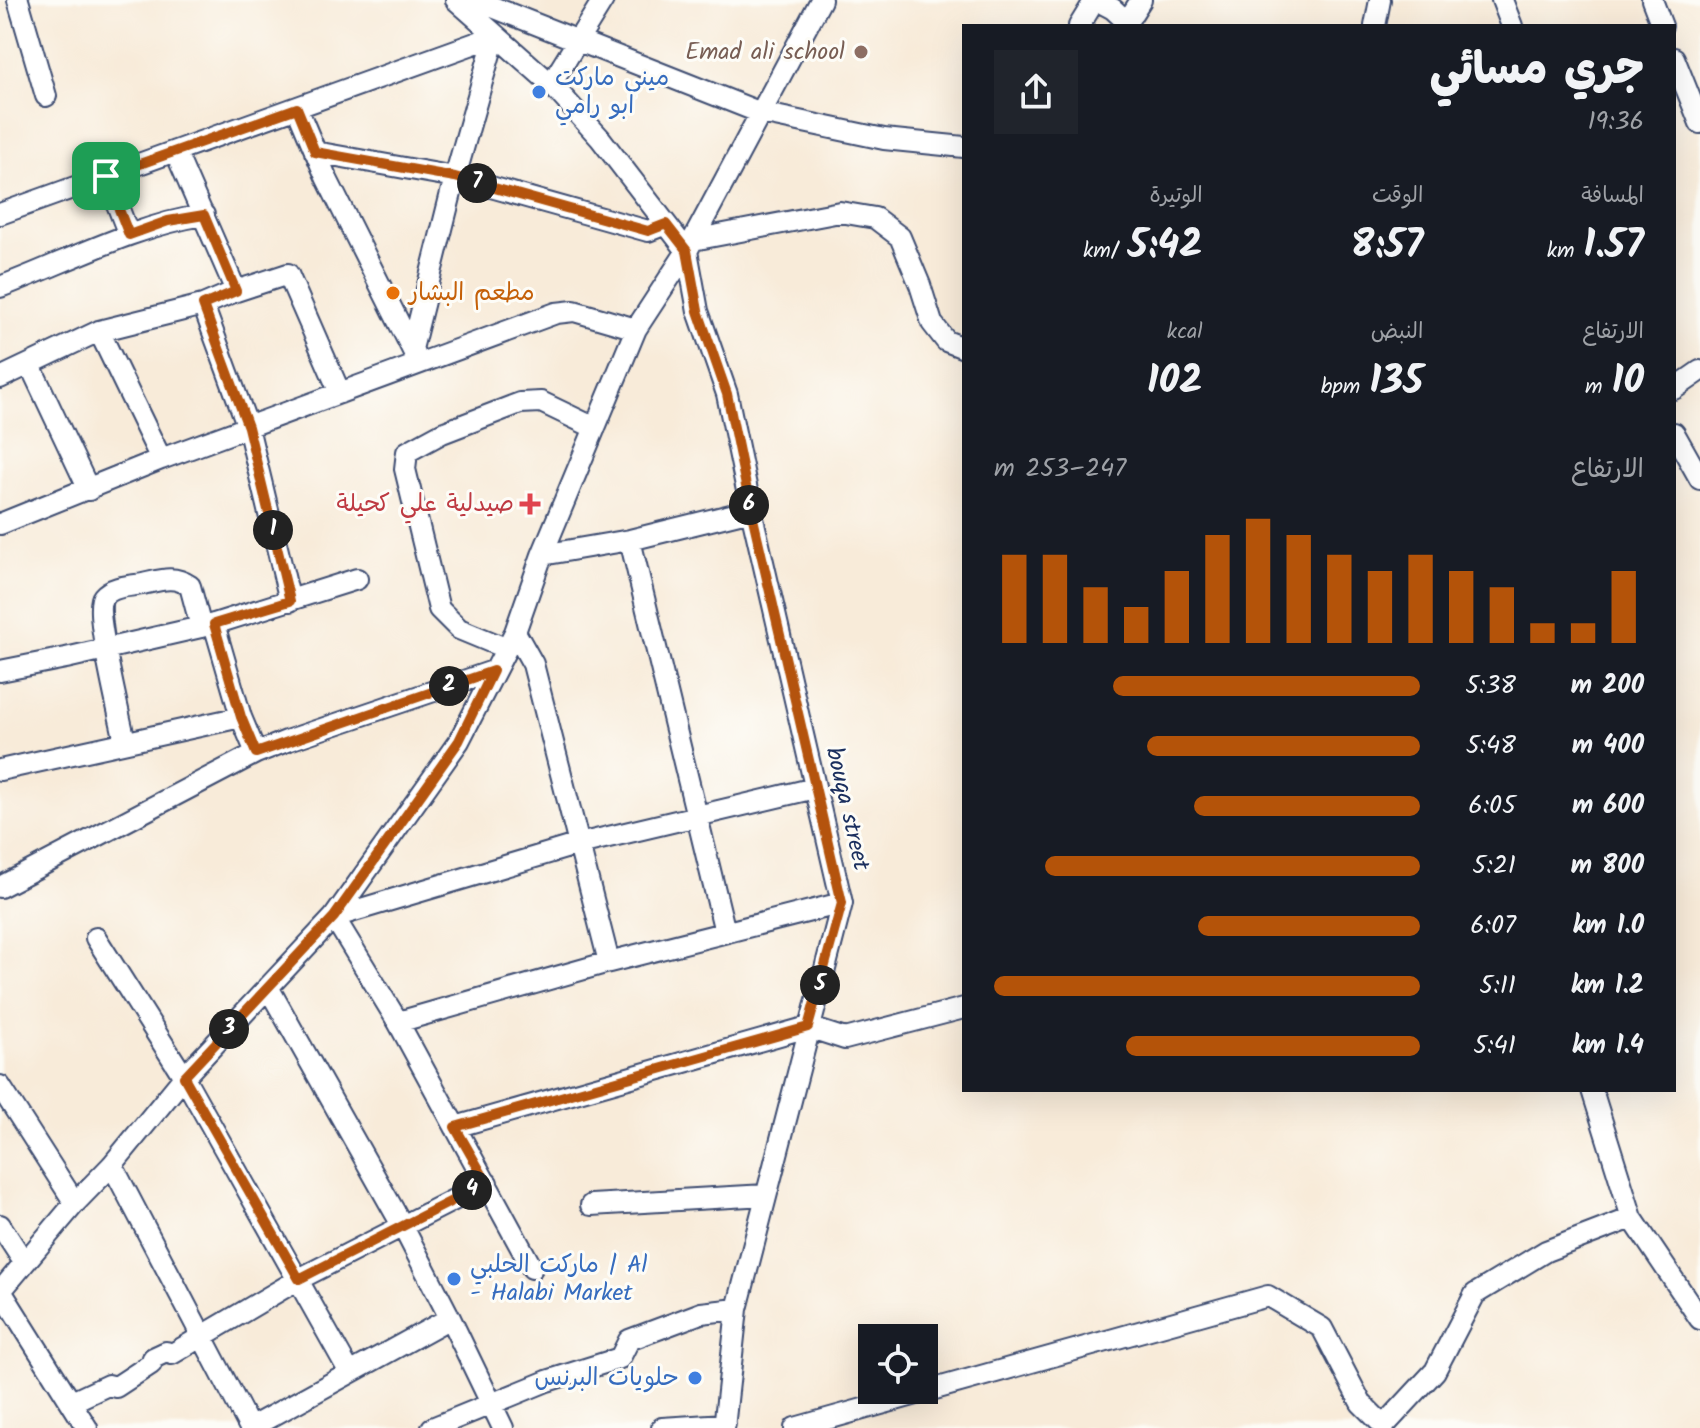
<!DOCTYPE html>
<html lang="ar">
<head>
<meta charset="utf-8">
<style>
	:root { --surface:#171b24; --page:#20242c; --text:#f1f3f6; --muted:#9ea1a6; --accent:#b45309 }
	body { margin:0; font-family:Kalam,"Playpen Sans Arabic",sans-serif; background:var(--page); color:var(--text); direction:rtl; height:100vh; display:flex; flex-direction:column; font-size:30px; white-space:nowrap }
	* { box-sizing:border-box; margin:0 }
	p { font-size:26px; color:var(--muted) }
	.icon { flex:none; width:44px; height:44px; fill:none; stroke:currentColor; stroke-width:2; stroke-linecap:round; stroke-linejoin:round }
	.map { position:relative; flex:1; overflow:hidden; direction:ltr }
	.panel { position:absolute; left:962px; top:24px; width:714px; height:1068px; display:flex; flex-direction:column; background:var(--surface); border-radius:0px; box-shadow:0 8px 32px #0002; direction:rtl }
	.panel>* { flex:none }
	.buttons { position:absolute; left:858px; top:1324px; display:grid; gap:16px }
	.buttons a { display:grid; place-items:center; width:80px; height:80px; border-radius:0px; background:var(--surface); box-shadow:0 8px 32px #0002; font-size:40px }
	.pin { position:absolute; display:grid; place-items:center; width:68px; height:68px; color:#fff; margin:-34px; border-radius:16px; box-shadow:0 4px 12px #0006 }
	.km { position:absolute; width:40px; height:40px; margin:-20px; border-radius:50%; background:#222; color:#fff; font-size:22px; line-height:40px; text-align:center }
	.round { display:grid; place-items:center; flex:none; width:84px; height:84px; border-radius:0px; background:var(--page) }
	.head { display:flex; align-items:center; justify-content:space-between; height:136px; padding:0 32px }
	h1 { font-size:44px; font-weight:800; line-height:60px }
	.stats { display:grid; grid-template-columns:repeat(3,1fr); gap:12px; height:136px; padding:8px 32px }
	.stats div { display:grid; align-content:center }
	.stats b { font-size:40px; font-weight:800 }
	.stats small { font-size:22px; font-weight:400 }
	.stats p { font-size:22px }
	.chart { height:224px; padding:16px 32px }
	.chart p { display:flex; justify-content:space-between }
	.chart svg { width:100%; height:144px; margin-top:8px; stroke:var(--accent); stroke-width:6 }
	ul { padding:0 32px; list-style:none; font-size:26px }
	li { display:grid; grid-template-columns:128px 96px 1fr; align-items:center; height:60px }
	li i { height:20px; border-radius:10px; background:var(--accent) }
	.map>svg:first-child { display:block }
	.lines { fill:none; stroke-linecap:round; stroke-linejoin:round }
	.minor-casing { stroke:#3c4b70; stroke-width:24 }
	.minor { stroke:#fff; stroke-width:20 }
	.route-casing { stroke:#fff; stroke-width:16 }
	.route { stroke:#b45309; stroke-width:10 }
	.education-dot { fill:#8d6e63; stroke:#fdfcf7; stroke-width:3 }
	.shop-dot { fill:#3f7fe0; stroke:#fdfcf7; stroke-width:3 }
	.food-dot { fill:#e8710a; stroke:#fdfcf7; stroke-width:3 }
	.health-dot { fill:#e0444e; stroke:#fdfcf7; stroke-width:3 }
	.labels { text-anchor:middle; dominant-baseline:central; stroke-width:6; stroke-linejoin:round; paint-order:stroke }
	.education-label { font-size:24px; fill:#785e54; stroke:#fdfcf7; text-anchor:end }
	.shop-label { font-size:24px; fill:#366cbe; stroke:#fdfcf7; text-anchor:start }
	.food-label { font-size:24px; fill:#c56008; stroke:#fdfcf7; text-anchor:start }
	.health-label { font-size:24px; fill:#be3a42; stroke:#fdfcf7; text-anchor:end }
	.street-label { font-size:24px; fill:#1b2f5e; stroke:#fdfcf7 }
</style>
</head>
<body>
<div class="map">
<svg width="1700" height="1428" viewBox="0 0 1700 1428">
	<rect width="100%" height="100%" fill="#fdfcf7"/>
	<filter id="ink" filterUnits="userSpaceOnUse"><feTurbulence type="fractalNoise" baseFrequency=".0125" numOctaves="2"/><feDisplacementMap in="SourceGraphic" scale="16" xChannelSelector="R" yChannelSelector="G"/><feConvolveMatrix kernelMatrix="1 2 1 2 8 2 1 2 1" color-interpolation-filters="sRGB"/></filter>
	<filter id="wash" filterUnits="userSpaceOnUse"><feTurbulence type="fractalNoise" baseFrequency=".006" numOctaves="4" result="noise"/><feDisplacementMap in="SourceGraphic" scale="32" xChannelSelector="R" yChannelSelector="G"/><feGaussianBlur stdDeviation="1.8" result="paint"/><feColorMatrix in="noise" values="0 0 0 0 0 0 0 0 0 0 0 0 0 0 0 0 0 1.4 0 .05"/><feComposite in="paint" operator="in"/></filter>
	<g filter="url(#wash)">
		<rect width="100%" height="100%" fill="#f8ebd9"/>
	</g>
	<g filter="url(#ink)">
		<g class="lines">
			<!-- minor casing -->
			<g class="minor-casing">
				<path id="minor" d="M18 0 46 96
					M456 0 551 84 600 138 687 251 698 311 727 394 751 510 842 903 737 1309 724 1428
					M475 0 761 113 884 139 964 147
					M1096 0 1113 9 1127 22 1141 0
					M1502 0 1512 26
					M1652 0 1662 26
					M1079 26 1095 0
					M1375 26 1380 0
					M1674 58 1700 123
					M551 84 603 0
					M297 108 326 177 414 353
					M175 151 236 291
					M315 152 455 177 648 231 666 224
					M106 176 129 235
					M0 214 495 36
					M693 240 840 212 875 218 900 237 920 285 932 323 946 341 964 348
					M0 287C67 262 133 226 204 215
					M203 305 248 427 290 601
					M99 331 161 459
					M412 349 455 177 495 36
					M30 365 89 490
					M0 378 99 331 203 305 236 291 288 274 340 393
					M1674 389 1700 371
					M1674 433 1700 479
					M0 524 161 459 556 313 574 311 636 329
					M630 540 725 932
					M542 555 630 540 751 510
					M214 624 241 717
					M515 632 533 664 609 962
					M505 648 459 629 439 609 405 469 407 452 442 433 520 403 541 402 595 428
					M0 671 66 658 214 624 357 579
					M125 742C121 721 93 609 103 597 112 586 130 586 143 584 161 580 174 575 190 586L201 627
					M0 770 241 717 256 753
					M0 887 256 753 289 740 493 671
					M96 938 184 1077 350 1373
					M268 987 402 1225 450 1318 503 1428
					M398 1022 609 962 842 903
					M0 1086 75 1203
					M1592 1090 1632 1218
					M455 1127 808 1027 845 1039 964 1008
					M112 1165 250 1428
					M591 1205 766 1195
					M0 1225 24 1262
					M532 1268 398 1022 334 917 579 844 815 788
					M1 1291 87 1428
					M0 1292 75 1203 112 1165 184 1077 334 917 459 741 515 632 542 555 636 329 687 251 821 0
					M75 1407 76 1400 108 1385 116 1387 151 1364 153 1358 166 1352 172 1354 299 1279 487 1183
					M250 1428 450 1318
					M432 1428 547 1381 620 1358 629 1340 701 1313 737 1309
					M662 1428 725 1424
					M795 1428 1268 1296 1322 1328 1361 1403 1384 1426 1435 1371 1475 1294 1546 1251 1632 1218 1700 1319"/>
			</g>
			<!-- minor -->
			<use href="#minor" class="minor"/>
		</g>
	</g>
	<g class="lines" filter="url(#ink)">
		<!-- route casing -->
		<g class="route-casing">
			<path id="route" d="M297 108 315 152 455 177 648 231 666 224 687 251 698 311 727 394 751 510 842 903 808 1027 455 1127 487 1183 299 1279 184 1077 334 917 459 741 493 671 256 753 241 717 214 624 290 601 248 427 203 305 236 291 204 215 168 221 129 235 106 176Z"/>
		</g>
		<!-- route -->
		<use href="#route" class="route"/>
	</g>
	<!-- markers -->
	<circle class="education-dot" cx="861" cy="52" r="8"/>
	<g class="shop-dot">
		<circle cx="539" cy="92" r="8"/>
		<circle cx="454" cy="1279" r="8"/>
		<circle cx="695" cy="1378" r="8"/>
	</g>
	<circle class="food-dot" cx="393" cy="293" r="8"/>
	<path class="health-dot" d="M526 492h8v8h8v8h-8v8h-8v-8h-8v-8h8z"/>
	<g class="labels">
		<!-- education labels -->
		<g class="education-label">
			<text x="845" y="52">Emad ali school</text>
		</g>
		<!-- shop labels -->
		<g class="shop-label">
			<text x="555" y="78">ميني ماركت<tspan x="555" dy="28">ابو رامي</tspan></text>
			<text x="470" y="1265">ماركت الحلبي | Al<tspan x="470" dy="28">- Halabi Market</tspan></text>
			<text x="679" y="1378" text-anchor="end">حلويات البرنس</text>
		</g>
		<!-- food labels -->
		<g class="food-label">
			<text x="409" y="293">مطعم البشار</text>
		</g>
		<!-- health labels -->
		<g class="health-label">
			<text x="514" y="504">صيدلية علي كحيلة</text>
		</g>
		<!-- street labels -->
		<g class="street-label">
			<text transform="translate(847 809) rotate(77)">bouqa street</text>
		</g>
	</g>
</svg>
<div class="buttons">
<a><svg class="icon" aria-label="locate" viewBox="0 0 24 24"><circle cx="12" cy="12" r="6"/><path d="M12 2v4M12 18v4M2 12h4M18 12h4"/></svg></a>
</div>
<div class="pin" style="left:106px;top:176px;background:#1e9e55"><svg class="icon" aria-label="arrive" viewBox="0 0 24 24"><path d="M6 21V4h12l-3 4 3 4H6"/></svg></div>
<b class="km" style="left:273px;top:530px">1</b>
<b class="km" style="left:449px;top:686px">2</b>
<b class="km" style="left:229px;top:1029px">3</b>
<b class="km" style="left:472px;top:1190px">4</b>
<b class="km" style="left:820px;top:985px">5</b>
<b class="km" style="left:749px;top:505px">6</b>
<b class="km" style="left:477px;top:183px">7</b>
<section class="panel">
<div class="head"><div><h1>جري مسائي</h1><p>19:36</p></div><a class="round"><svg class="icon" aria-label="share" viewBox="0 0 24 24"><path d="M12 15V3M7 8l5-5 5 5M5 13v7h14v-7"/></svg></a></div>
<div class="stats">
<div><p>المسافة</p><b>1.57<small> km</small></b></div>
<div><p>الوقت</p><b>8:57</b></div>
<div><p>الوتيرة</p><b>5:42<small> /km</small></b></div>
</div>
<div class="stats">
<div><p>الارتفاع</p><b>10<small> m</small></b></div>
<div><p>النبض</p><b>135<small> bpm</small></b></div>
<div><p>kcal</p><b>102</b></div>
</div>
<div class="chart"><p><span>الارتفاع</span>247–253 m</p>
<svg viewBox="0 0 160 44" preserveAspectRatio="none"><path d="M5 44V17M15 44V17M25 44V27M35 44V33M45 44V22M55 44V11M65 44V6M75 44V11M85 44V17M95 44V22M105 44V17M115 44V22M125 44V27M135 44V38M145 44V38M155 44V22"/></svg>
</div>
<ul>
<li><b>200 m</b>5:38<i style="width:72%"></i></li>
<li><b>400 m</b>5:48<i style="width:64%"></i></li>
<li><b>600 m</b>6:05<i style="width:53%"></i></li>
<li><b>800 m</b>5:21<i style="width:88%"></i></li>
<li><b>1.0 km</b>6:07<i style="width:52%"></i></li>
<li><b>1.2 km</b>5:11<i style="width:100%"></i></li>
<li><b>1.4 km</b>5:41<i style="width:69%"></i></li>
</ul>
</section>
</div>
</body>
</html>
